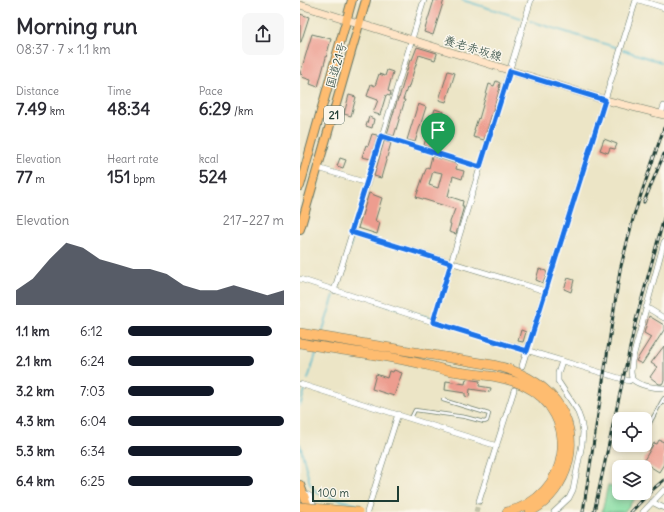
<!DOCTYPE html>
<html lang="en">
<head>
<meta charset="utf-8">
<style>
	:root { --surface:#fff; --page:#f7f7f7; --text:#2b2b33; --muted:#7c7c81; --accent:#111827 }
	body { margin:0; font-family:Delius,"Klee One",sans-serif; background:var(--page); color:var(--text); height:100vh; display:flex; flex-direction:column; font-size:15px; white-space:nowrap }
	* { box-sizing:border-box; margin:0 }
	p { font-size:13px; color:var(--muted) }
	.icon { flex:none; width:22px; height:22px; fill:none; stroke:currentColor; stroke-width:2; stroke-linecap:round; stroke-linejoin:round }
	.map { position:relative; flex:1; overflow:hidden }
	.drawer { display:flex; flex-direction:column; background:var(--surface); width:300px }
	.drawer>* { flex:none }
	.controls { position:absolute; left:312px; top:412px; display:grid; gap:8px }
	.controls a { display:grid; place-items:center; width:40px; height:40px; border-radius:8px; background:var(--surface); box-shadow:0 2px 6px #0003; font-size:20px }
	.scale { position:absolute; left:12px; bottom:10px; width:87px; box-sizing:border-box; padding-left:4px; border:2px solid #1f3d34; border-top:0; font-size:11px; line-height:14px; white-space:nowrap; color:#1f3d34; -webkit-text-stroke:3px #fbf7ec; paint-order:stroke }
	.pin { position:absolute; display:grid; place-items:center; width:34px; height:34px; color:#fff; margin:-41px -17px; border-radius:50% 50% 50% 0; rotate:-45deg; box-shadow:0 0 4px #0007 }
	.pin .icon { rotate:45deg }
	.round { display:grid; place-items:center; flex:none; width:42px; height:42px; border-radius:8px; background:var(--page) }
	.headline { display:flex; align-items:center; justify-content:space-between; height:68px; padding:0 16px }
	h1 { font-size:22px; font-weight:800; line-height:30px }
	.stats { display:grid; grid-template-columns:repeat(3,1fr); gap:6px; height:68px; padding:4px 16px }
	.stats div { display:grid; align-content:center }
	.stats b { font-size:17px; font-weight:800 }
	.stats small { font-size:11px; font-weight:400 }
	.stats p { font-size:11px }
	.chart { height:112px; padding:8px 16px }
	.chart p { display:flex; justify-content:space-between }
	.chart svg { width:100%; height:72px; margin-top:4px; fill:var(--accent); opacity:.7 }
	ul { padding:0 16px; list-style:none; font-size:13px }
	li { display:grid; grid-template-columns:64px 48px 1fr; align-items:center; height:30px }
	li i { height:10px; border-radius:5px; background:var(--accent) }
	main { display:flex; flex:1; min-height:0 }
	.map>svg:first-child { display:block }
	.green { fill:#84dca1; stroke:#528c6a }
	.lines { fill:none; stroke-linecap:round; stroke-linejoin:round }
	.stream { stroke:#4eb7cb; stroke-width:1.5 }
	.building { fill:#ed9d8f; fill-rule:evenodd }
	.minor-tunnel { stroke:#c3c3a9; stroke-width:5; stroke-dasharray:5 2.5; stroke-linecap:butt }
	.service-casing { stroke:#677867; stroke-width:4 }
	.minor-casing { stroke:#677867; stroke-width:6 }
	.secondary-casing { stroke:#677867; stroke-width:8 }
	.trunk-casing { stroke:#677867; stroke-width:10 }
	.motorway-casing { stroke:#677867; stroke-width:10 }
	.service { stroke:#fff; stroke-width:2.5 }
	.minor { stroke:#fff; stroke-width:5 }
	.secondary { stroke:#ffe4c6; stroke-width:7 }
	.trunk { stroke:#febc70; stroke-width:8 }
	.motorway { stroke:#febc70; stroke-width:9 }
	.rail-casing { stroke:#1f3d34; stroke-width:3 }
	.rail { stroke:#fbf7ec; stroke-width:1.5; stroke-dasharray:4.5; stroke-linecap:butt }
	.motorway-bridge-casing { stroke:#677867; stroke-width:10; stroke-linecap:butt }
	.motorway-bridge { stroke:#febc70; stroke-width:9 }
	.route-casing { stroke:#fff; stroke-width:8 }
	.route { stroke:#1a73e8; stroke-width:5 }
	.labels { text-anchor:middle; dominant-baseline:central; stroke-width:3; stroke-linejoin:round; paint-order:stroke }
	.shield { fill:#fbf7ec; stroke:#61756b; stroke-width:1 }
	.shield-label { font-size:11px; font-weight:bold; fill:#1f3d34 }
	.street-label { font-size:12px; fill:#1f3d34; stroke:#fbf7ec }
</style>
</head>
<body>
<main>
<section class="drawer">
<div class="headline"><div><h1>Morning run</h1><p>08:37 · 7 × 1.1 km</p></div><a class="round"><svg class="icon" aria-label="share" viewBox="0 0 24 24"><path d="M12 15V3M7 8l5-5 5 5M5 13v7h14v-7"/></svg></a></div>
<div class="stats">
<div><p>Distance</p><b>7.49<small> km</small></b></div>
<div><p>Time</p><b>48:34</b></div>
<div><p>Pace</p><b>6:29<small> /km</small></b></div>
</div>
<div class="stats">
<div><p>Elevation</p><b>77<small> m</small></b></div>
<div><p>Heart rate</p><b>151<small> bpm</small></b></div>
<div><p>kcal</p><b>524</b></div>
</div>
<div class="chart"><p><span>Elevation</span>217–227 m</p>
<svg viewBox="0 0 160 44" preserveAspectRatio="none"><path d="M0 44V35L10 28L20 16L30 6L40 9L50 16L60 19L70 22L80 22L90 25L100 32L110 35L120 35L130 32L140 35L150 38L160 35V44z"/></svg>
</div>
<ul>
<li><b>1.1 km</b>6:12<i style="width:92%"></i></li>
<li><b>2.1 km</b>6:24<i style="width:81%"></i></li>
<li><b>3.2 km</b>7:03<i style="width:55%"></i></li>
<li><b>4.3 km</b>6:04<i style="width:100%"></i></li>
<li><b>5.3 km</b>6:34<i style="width:73%"></i></li>
<li><b>6.4 km</b>6:25<i style="width:80%"></i></li>
</ul>
</section>
<div class="map">
<svg width="364" height="512" viewBox="0 0 364 512">
	<rect width="100%" height="100%" fill="#fbf7ec"/>
	<filter id="ink" filterUnits="userSpaceOnUse"><feTurbulence type="fractalNoise" baseFrequency=".025" numOctaves="2"/><feDisplacementMap in="SourceGraphic" scale="8" xChannelSelector="R" yChannelSelector="G"/><feConvolveMatrix kernelMatrix="1 2 1 2 8 2 1 2 1" color-interpolation-filters="sRGB"/></filter>
	<filter id="wash" filterUnits="userSpaceOnUse"><feTurbulence type="fractalNoise" baseFrequency=".012" numOctaves="4" result="noise"/><feDisplacementMap in="SourceGraphic" scale="16" xChannelSelector="R" yChannelSelector="G"/><feGaussianBlur stdDeviation="0.9" result="paint"/><feColorMatrix in="noise" values="0 0 0 0 0 0 0 0 0 0 0 0 0 0 0 0 0 1.4 0 .05"/><feComposite in="paint" operator="in"/></filter>
	<g filter="url(#wash)">
		<rect width="100%" height="100%" fill="#ece5c6"/>
		<!-- green -->
		<path class="green" d="M308 485 319 488V493H339L324 512H302Z"/>
		<g class="lines">
			<!-- stream -->
			<path class="stream" d="M162 0 221 18
				M230 21 318 48
				M323 50 364 63
				M50 247 54 235
				M81 303 131 318
				M136 319 143 322
				M22 333 34 295
				M8 379 16 354
				M0 406 5 390
				M0 444 10 484 17 493 61 506"/>
		</g>
		<g id="blocks">
			<!-- building -->
			<path class="building" d="M134 0H144L133 35 124 32Z
				M0 14 9 17 1 42H0Z
				M12 34 31 39 18 87 10 84 11 80 2 77 3 75 0 74Z
				M117 47 137 53V54L135 60 119 55 108 89 107 88 103 100H105L94 136 87 134 98 98H99L110 60H112Z
				M87 70 93 72 88 91 91 92 90 96 86 95 80 115 73 113 78 100 67 96 71 84 75 86 79 74 85 76Z
				M148 71 155 73 146 102 139 100Z
				M196 81 200 83 199 87 200 88 184 140 173 137 175 130H174L178 118 179 119 189 84 194 86Z
				M49 95 56 97 51 116 44 114Z
				M118 104 126 107 115 142 107 140Z
				M135 109 144 112 132 148 124 145Z
				M69 117 74 119 72 128 66 126Z
				M72 134 77 135V137L71 159 62 157 66 145 68 146Z
				M304 139 317 144 315 149 310 148 308 153 300 150Z
				M84 141 91 143 81 178 74 176Z
				M132 156 157 164 156 169 164 171 162 179 153 176 148 196 163 201 162 206H164L156 234 149 232 151 224H150V222L155 209 116 197 124 174 127 167 129 168ZM133 171 142 173 138 188 129 185Z
				M40 158 46 160 43 168 37 166Z
				M69 193 82 198 75 221 80 223 77 234 58 228Z
				M239 269 246 271 247 274 243 283 236 280Z
				M268 278 274 280 271 292 264 289Z
				M349 316 364 325V330L342 364 336 361 351 337 344 333Z
				M221 330 226 332 223 342 218 341Z
				M364 346V381L362 384H359L350 377 357 367 351 363Z
				M94 370 102 373 94 396 72 389 76 374 87 378 89 371 93 372Z
				M166 379 180 381 179 386 191 388 190 392 170 389 169 397 165 396V393L145 390 146 381 165 384Z
				M359 440 364 442V464L359 472 343 462 354 443 357 444Z"/>
		</g>
	</g>
	<g filter="url(#ink)">
		<use href="#blocks" fill-opacity="0" stroke="#677867" stroke-width="1"/>
		<g class="lines">
			<!-- minor-tunnel -->
			<path class="minor-tunnel" d="M176 512 179 501"/>
			<!-- service casing -->
			<g class="service-casing">
				<path id="service" d="M364 398 362 401 364 402
					M111 418 115 410 165 417 184 422 187 421 189 414 143 400
					M345 432 362 401"/>
			</g>
			<!-- minor casing -->
			<g class="minor-casing">
				<path id="minor" d="M339 0 364 8
					M361 114 364 106
					M81 136 180 167
					M18 168 67 183
					M51 232 245 291
					M0 279 133 322 329 381 332 379C339 386 354 388 364 388
					M34 291 124 0
					M346 307 364 318
					M133 322 231 0
					M222 366 336 0
					M332 379 331 372 332 361 364 242
					M0 384 197 446
					M3 492 10 496 15 509
					M179 501 214 390
					M352 502 364 508
					M67 512 98 414
					M254 512 269 498 273 490 282 444 283 432 281 421 277 410 258 381V373L262 361
					M343 512 364 490"/>
			</g>
			<!-- secondary casing -->
			<g class="secondary-casing">
				<path id="secondary" d="M0 5 305 100 364 115"/>
			</g>
			<!-- trunk casing -->
			<g class="trunk-casing">
				<path id="trunk" d="M0 186 52 0
					M0 229 66 0
					M0 485 10 512"/>
			</g>
			<!-- motorway casing -->
			<g class="motorway-casing">
				<path id="motorway" d="M0 333 193 365C217 370 241 382 256 401 284 438 269 491 230 512
					M0 343C36 350 72 353 108 361 121 363 133 367 146 370 172 375 199 374 223 385 284 414 270 498 207 512"/>
			</g>
			<!-- service -->
			<use href="#service" class="service"/>
			<!-- minor -->
			<use href="#minor" class="minor"/>
			<!-- secondary -->
			<use href="#secondary" class="secondary"/>
			<!-- trunk -->
			<use href="#trunk" class="trunk"/>
			<!-- motorway -->
			<use href="#motorway" class="motorway"/>
			<!-- rail casing -->
			<g class="rail-casing">
				<path id="rail" d="M344 202 364 154
					M283 512 320 270 334 215 364 128
					M294 512 336 320 364 218
					M331 512 352 490 364 480"/>
			</g>
			<!-- rail -->
			<use href="#rail" class="rail"/>
			<!-- motorway-bridge casing -->
			<g class="motorway-bridge-casing">
				<path id="motorway-bridge" d="M0 507 58 512"/>
			</g>
			<!-- motorway-bridge -->
			<use href="#motorway-bridge" class="motorway-bridge"/>
		</g>
	</g>
	<g class="lines" filter="url(#ink)">
		<!-- route casing -->
		<g class="route-casing">
			<path id="route" d="M210 71 305 100 227 351 133 322 151 263 51 232 81 136 180 167Z"/>
		</g>
		<!-- route -->
		<use href="#route" class="route"/>
	</g>
	<g class="labels">
		<!-- shield labels -->
		<rect class="shield" x="24" y="106" width="20" height="18" rx="3"/>
		<g class="shield-label">
			<text x="34" y="115">21</text>
		</g>
		<!-- street labels -->
		<g class="street-label">
			<text transform="translate(173 48) rotate(17)">養老赤坂線</text>
			<text transform="translate(36 65) rotate(-74)">国道21号</text>
		</g>
	</g>
</svg>
<div class="controls">
<a><svg class="icon" aria-label="locate" viewBox="0 0 24 24"><circle cx="12" cy="12" r="6"/><path d="M12 2v4M12 18v4M2 12h4M18 12h4"/></svg></a>
<a><svg class="icon" aria-label="layers" viewBox="0 0 24 24"><path d="M12 4l9 5-9 5-9-5zM3 14l9 5 9-5"/></svg></a>
</div>
<div class="scale">100 m</div>
<div class="pin" style="left:138px;top:154px;background:#1e9e55"><svg class="icon" aria-label="arrive" viewBox="0 0 24 24"><path d="M6 21V4h12l-3 4 3 4H6"/></svg></div>
</div>
</main>
</body>
</html>
